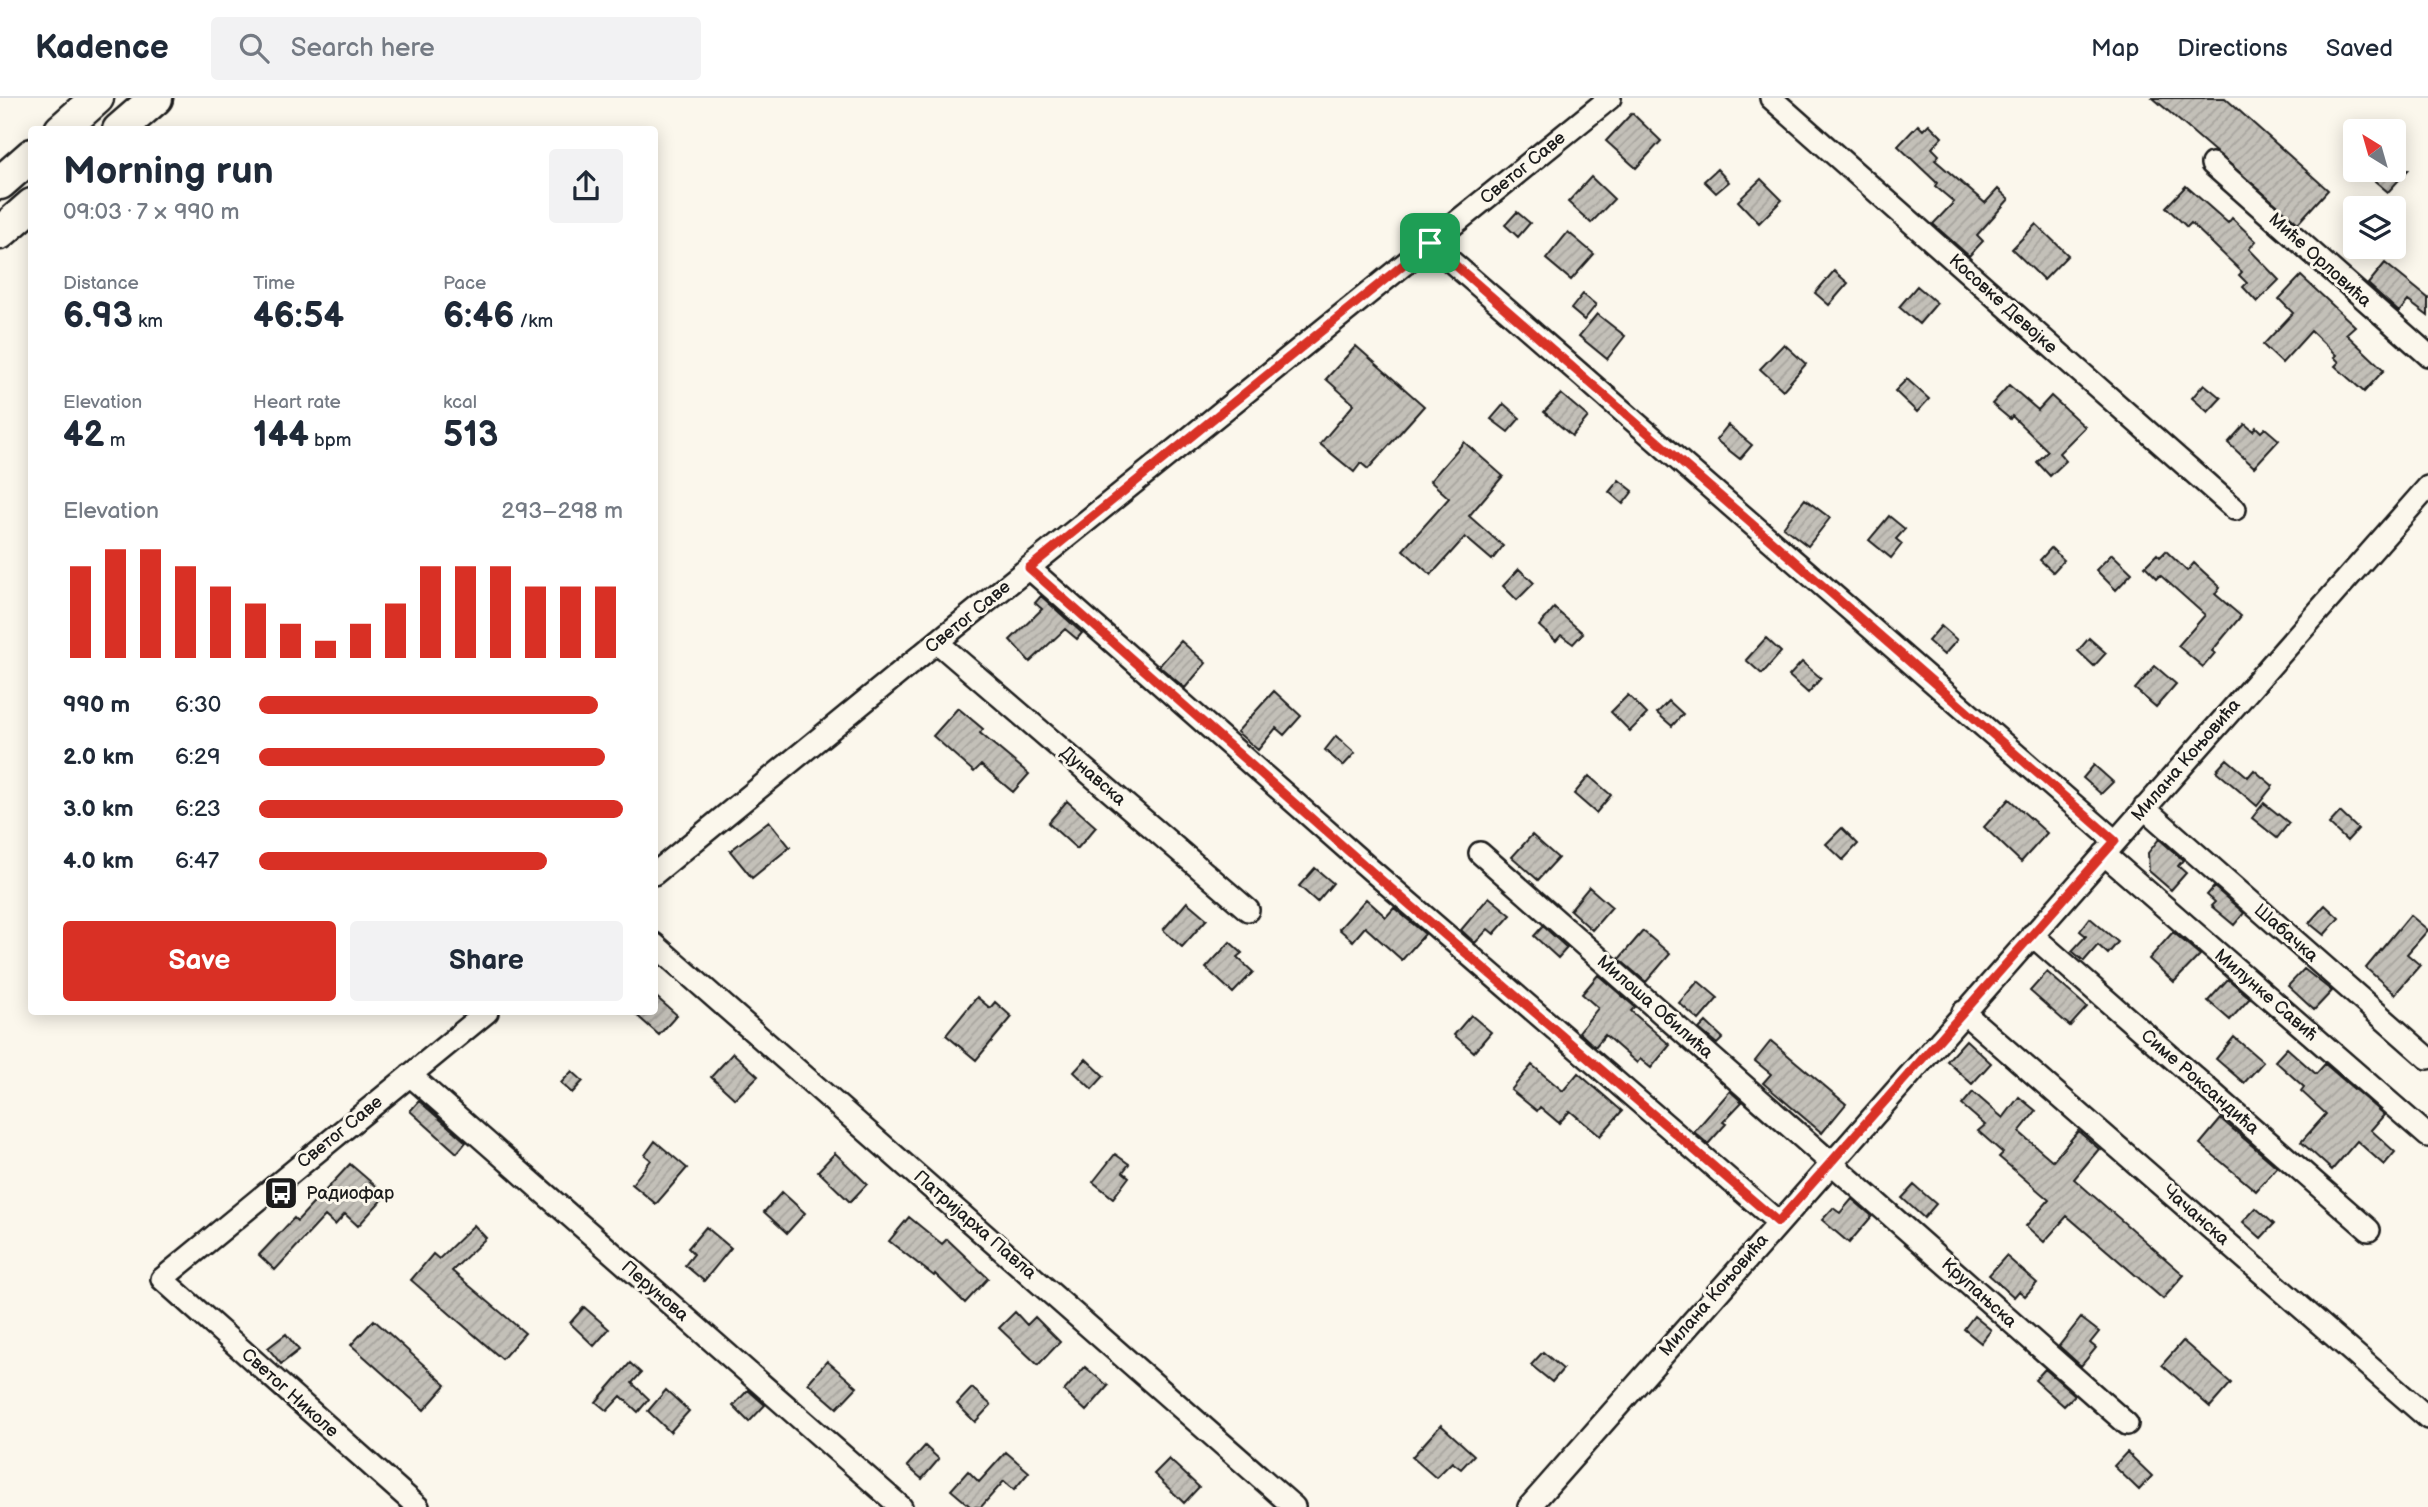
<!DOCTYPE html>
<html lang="en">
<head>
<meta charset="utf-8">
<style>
	:root { --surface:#fff; --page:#f2f2f3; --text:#1f2937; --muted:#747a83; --line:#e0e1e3; --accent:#d93025 }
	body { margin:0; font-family:"Balsamiq Sans",sans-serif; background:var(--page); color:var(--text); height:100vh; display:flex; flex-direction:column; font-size:26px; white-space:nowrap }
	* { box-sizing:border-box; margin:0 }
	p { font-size:23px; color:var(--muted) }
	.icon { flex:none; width:38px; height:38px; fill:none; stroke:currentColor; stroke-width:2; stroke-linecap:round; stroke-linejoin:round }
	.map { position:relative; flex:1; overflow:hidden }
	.panel { position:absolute; left:28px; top:28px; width:630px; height:889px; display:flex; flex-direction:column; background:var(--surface); border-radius:7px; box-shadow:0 4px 18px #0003 }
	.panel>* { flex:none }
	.needle { width:46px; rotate:323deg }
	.tools { position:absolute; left:2343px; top:21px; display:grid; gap:14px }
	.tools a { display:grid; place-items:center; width:63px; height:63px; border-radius:7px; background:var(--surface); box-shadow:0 4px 18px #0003; font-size:35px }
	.pin { position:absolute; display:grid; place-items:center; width:60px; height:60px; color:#fff; margin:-30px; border-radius:14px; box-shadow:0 4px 10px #0006 }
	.round { display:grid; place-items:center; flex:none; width:74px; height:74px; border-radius:7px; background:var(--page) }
	.head { display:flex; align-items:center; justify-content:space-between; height:119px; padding:0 35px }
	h1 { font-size:38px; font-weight:600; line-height:52px }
	.figures { display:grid; grid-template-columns:repeat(3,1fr); gap:10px; height:119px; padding:7px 35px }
	.figures div { display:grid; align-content:center }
	.figures b { font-size:35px; font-weight:600 }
	.figures small { font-size:19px; font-weight:400 }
	.figures p { font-size:19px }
	.chart { height:196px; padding:14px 35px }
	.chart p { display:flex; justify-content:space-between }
	.chart svg { width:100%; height:126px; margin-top:7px; stroke:var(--accent); stroke-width:6 }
	.button { display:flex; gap:14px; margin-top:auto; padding:14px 35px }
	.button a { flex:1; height:80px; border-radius:7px; background:var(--accent); color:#fff; font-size:28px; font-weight:600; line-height:80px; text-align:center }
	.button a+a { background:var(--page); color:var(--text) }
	ul { padding:0 35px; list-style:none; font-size:23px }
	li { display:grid; grid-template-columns:112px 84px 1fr; align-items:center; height:52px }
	li i { height:18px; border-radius:9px; background:var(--accent) }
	header { display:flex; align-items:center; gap:42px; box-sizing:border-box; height:98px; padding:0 35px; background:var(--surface); border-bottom:2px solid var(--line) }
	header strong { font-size:33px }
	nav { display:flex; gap:38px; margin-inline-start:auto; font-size:24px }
	.search { width:490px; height:63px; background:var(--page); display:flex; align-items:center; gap:18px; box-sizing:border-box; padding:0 24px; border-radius:7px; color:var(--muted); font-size:26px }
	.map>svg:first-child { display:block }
	.building { fill:url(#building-hatch); stroke:#1c1c1c; stroke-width:2 }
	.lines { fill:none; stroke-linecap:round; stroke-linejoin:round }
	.minor-casing { stroke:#1c1c1c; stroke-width:26 }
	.highway-casing { stroke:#1c1c1c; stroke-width:37 }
	.minor { stroke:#fbf7ec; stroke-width:21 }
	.highway { stroke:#fbf7ec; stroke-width:32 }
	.route-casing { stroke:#fff; stroke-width:14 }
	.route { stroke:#d93025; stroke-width:9 }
	.labels { text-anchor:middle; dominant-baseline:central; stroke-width:6; stroke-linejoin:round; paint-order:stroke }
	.street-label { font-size:18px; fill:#1c1c1c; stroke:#fbf7ec }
	.poi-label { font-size:18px; fill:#1c1c1c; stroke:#fbf7ec; text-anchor:start }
</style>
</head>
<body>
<header>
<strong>Kadence</strong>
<div class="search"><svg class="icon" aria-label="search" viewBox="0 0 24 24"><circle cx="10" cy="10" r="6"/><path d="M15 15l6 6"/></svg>Search here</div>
<nav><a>Map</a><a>Directions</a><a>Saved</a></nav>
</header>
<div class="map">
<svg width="2428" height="1409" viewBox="0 0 2428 1409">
	<defs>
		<pattern id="building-hatch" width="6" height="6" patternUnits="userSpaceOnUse" patternTransform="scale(1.75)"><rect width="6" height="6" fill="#c3c0b8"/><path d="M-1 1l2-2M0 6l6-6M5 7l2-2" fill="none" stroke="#a7a49e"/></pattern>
	</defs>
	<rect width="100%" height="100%" fill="#fbf7ec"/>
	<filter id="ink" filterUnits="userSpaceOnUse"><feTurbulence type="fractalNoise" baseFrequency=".0143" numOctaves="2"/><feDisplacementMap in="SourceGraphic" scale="14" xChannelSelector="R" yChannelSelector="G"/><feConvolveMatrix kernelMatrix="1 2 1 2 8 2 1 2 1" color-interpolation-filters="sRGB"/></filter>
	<g filter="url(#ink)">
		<!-- building -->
		<path class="building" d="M2153 0H2225L2328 92 2298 125Z
			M1632 15 1661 43 1636 70 1606 43Z
			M1929 26 1942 39 1932 50 1939 57 1935 62 1985 105 1998 91 2009 101 1977 137 1983 143 1969 158 1933 126 1954 104 1935 88 1937 85 1898 48 1918 27 1923 32Z
			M1717 71 1729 84 1716 95 1704 83Z
			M2362 72H2408L2388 94Z
			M1591 79 1614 101 1591 125 1568 104Z
			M1761 81 1782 102 1759 125 1738 103Z
			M2186 88 2228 125 2232 120 2256 143 2249 151 2279 182 2257 204 2243 189 2247 185 2239 177 2242 174 2191 125 2187 129 2166 109Z
			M1517 114 1530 125 1518 139 1505 127Z
			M2036 126 2068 157 2044 182 2012 151Z
			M1568 134 1594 156 1571 182 1546 161Z
			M2385 165 2428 200V218L2408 203 2399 214 2368 186Z
			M1834 173 1848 185 1829 207 1815 195Z
			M2301 178 2355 228 2346 236 2384 272 2364 294 2335 268 2339 264 2334 259 2336 257 2311 233 2282 265 2263 247 2293 215 2279 201Z
			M1917 188 1937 205 1919 226 1899 209Z
			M1583 196 1596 207 1584 222 1571 211Z
			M1597 216 1625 238 1607 261 1579 238Z
			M1784 246 1806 266 1783 292 1760 271Z
			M1356 248 1424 308 1368 371 1361 365 1354 374 1320 346 1354 306 1326 281Z
			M1907 281 1929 301 1917 314 1895 293Z
			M2204 286 2221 300 2208 314 2192 300Z
			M2009 287 2038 312 2051 298 2085 329 2059 355 2066 363 2050 378 2037 364 2048 353 2012 318 2010 321 1992 306Z
			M1561 296 1588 319 1572 338 1544 314Z
			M1504 306 1520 320 1508 334 1491 321Z
			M2245 326 2253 333 2256 329 2261 334 2265 330 2279 342 2254 369 2228 345Z
			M1728 327 1752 347 1740 361 1716 342Z
			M1464 344 1503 378 1469 418 1503 448 1492 462 1465 439 1431 477 1403 452 1449 400 1430 383Z
			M1619 382 1633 393 1623 406 1609 394Z
			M1805 401 1830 420 1808 448 1783 429Z
			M1889 418 1905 431 1896 441 1902 446 1891 460 1869 442Z
			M2051 450 2064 462 2053 474 2040 462Z
			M2166 453 2187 473 2194 465 2220 489 2215 496 2241 518 2212 553 2215 555 2203 569 2178 548 2205 517 2160 477 2157 480 2145 468 2157 456 2160 459Z
			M2112 456 2132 475 2116 492 2096 472Z
			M1519 471 1534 485 1517 502 1503 488Z
			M1041 498 1082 535 1077 541 1065 531 1030 564 1010 542 1042 511 1035 505Z
			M1554 510 1583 535 1573 546 1561 537 1556 543 1539 528Z
			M1941 528 1957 542 1944 557 1928 543Z
			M1766 540 1781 554 1762 576 1746 562Z
			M2089 540 2106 555 2094 568 2078 553Z
			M1181 543 1206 565 1185 590 1159 568Z
			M1802 564 1821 580 1808 595 1789 578Z
			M2155 568 2176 586 2156 609 2135 591Z
			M1274 593 1301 618 1284 637 1276 630 1258 652 1237 634Z
			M1628 597 1647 616 1630 633 1611 614Z
			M1669 603 1683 616 1672 628 1657 615Z
			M958 610 983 631 980 635 1029 676 1013 694 981 667 974 674 933 638Z
			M1336 638 1355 655 1343 668 1325 652Z
			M2227 661 2248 679 2254 672 2273 688 2257 708 2216 673Z
			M2094 667 2113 684 2101 696 2083 680Z
			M1589 678 1611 697 1596 715 1574 696Z
			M2009 701 2047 735 2021 764 1984 729Z
			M1067 703 1096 729 1077 751 1048 725Z
			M2264 705 2289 725 2277 740 2252 720Z
			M2340 714 2358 731 2347 743 2329 726Z
			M769 723 790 749 752 780 730 753Z
			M1842 730 1858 746 1843 762 1826 746Z
			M1532 737 1558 760 1538 782 1512 759Z
			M2159 741 2183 762 2178 768 2186 775 2171 792 2149 773 2148 755Z
			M1315 770 1333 785 1317 804 1299 788Z
			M1589 789 1612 809 1592 832 1570 812Z
			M2214 789 2244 815 2234 827 2211 808 2215 804 2207 797Z
			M1489 799 1511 817 1494 836 1488 831 1475 845 1461 832Z
			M1366 801 1386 819 1394 810 1425 836 1402 862 1365 829 1353 843 1339 831Z
			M1187 804 1207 821 1182 849 1163 832Z
			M2325 807 2339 820 2324 837 2309 825Z
			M2410 817 2428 832 2407 856 2420 867 2395 896 2366 870Z
			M2090 820 2118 844 2108 856 2098 847 2084 863 2072 853 2086 838 2080 833Z
			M1543 828 1567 850 1558 860 1534 838Z
			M1643 833 1670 856 1646 884 1619 861Z
			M2173 834 2200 857 2174 884 2149 861Z
			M1230 844 1242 855 1237 859 1253 874 1233 895 1206 870Z
			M2304 871 2332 893 2314 912 2288 888Z
			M2047 874 2087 909 2070 928 2030 893Z
			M1598 877 1635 909 1631 913 1670 947 1651 970 1640 961 1637 965 1605 937 1595 949 1579 934 1598 910 1582 896Z
			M2228 881 2250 900 2230 922 2208 903Z
			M1698 883 1718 900 1699 922 1679 905Z
			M654 897 677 917 659 937 633 914H654Z
			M977 899 990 910 995 904 1012 919 976 962 946 937Z
			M1471 917 1491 934 1474 954 1454 937Z
			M1706 924 1723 940 1717 946 1699 931Z
			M2234 939 2263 964 2244 985 2216 961Z
			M1966 942 1991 965 1972 986 1947 963Z
			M1771 943 1846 1006 1822 1035 1763 985 1771 976 1755 963Z
			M2287 950 2316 976 2325 966 2384 1017 2371 1032 2395 1054 2384 1067 2357 1043 2332 1072 2301 1044 2326 1016 2301 993 2304 989 2275 963Z
			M733 955 758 978 735 1001 711 979Z
			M1086 961 1104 978 1092 991 1074 974Z
			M1532 967 1563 993 1578 975 1622 1013 1600 1038 1570 1013 1559 1025 1540 1009 1537 1013 1511 992Z
			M572 973 583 983 572 995 561 985Z
			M1730 993 1742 1004 1723 1024 1726 1026 1708 1046 1694 1034Z
			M1973 994 2003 1020 2019 999 2036 1013 2019 1034 2053 1063 2078 1033 2099 1051 2074 1081 2184 1177 2163 1201 2067 1118 2044 1144 2026 1128 2049 1102 1999 1059 2003 1055 1978 1033 1985 1027 1962 1007Z
			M419 1003 466 1044 457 1055 410 1013Z
			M2221 1021 2277 1069 2256 1093 2200 1046Z
			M655 1043 687 1070 656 1106 632 1086 651 1062 645 1057Z
			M835 1055 867 1086 850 1104 818 1073Z
			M1115 1056 1129 1066 1123 1074 1129 1079 1113 1100 1093 1084Z
			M350 1066 386 1097 358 1128 345 1116 335 1127 325 1118 275 1172 259 1157 294 1120 297 1123Z
			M1914 1087 1936 1106 1924 1120 1902 1100Z
			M782 1094 805 1115 787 1135 764 1114Z
			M1852 1101 1872 1118 1849 1145 1822 1122 1833 1110 1840 1115Z
			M2256 1110 2274 1126 2261 1140 2243 1124Z
			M909 1119 942 1146 947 1141 988 1180 965 1205 935 1176 934 1178 889 1143Z
			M474 1127 486 1140 452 1173 525 1235 502 1261 411 1182 433 1156 439 1161Z
			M706 1129 731 1150 704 1183 685 1167 694 1156 688 1150Z
			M2006 1158 2037 1185 2025 1198 2019 1193 2014 1199 1989 1177Z
			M584 1209 609 1231 594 1248 570 1225Z
			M1015 1214 1027 1227 1035 1219 1060 1244 1038 1267 999 1230Z
			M1974 1218 1991 1232 1981 1245 1964 1231Z
			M2081 1220 2099 1234 2090 1245 2096 1250 2081 1268 2059 1248Z
			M374 1222 446 1287 424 1312 351 1247Z
			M286 1236 299 1252 281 1266 268 1250Z
			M2183 1243 2231 1285 2210 1309 2162 1267Z
			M1543 1254 1563 1271 1552 1284 1531 1267Z
			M827 1263 857 1289 837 1310 808 1285Z
			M630 1265 641 1275 632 1285 649 1301 638 1314 621 1298 607 1313 596 1304Z
			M1085 1269 1108 1288 1086 1313 1064 1293Z
			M2045 1271 2075 1297 2064 1308 2035 1282Z
			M972 1290 991 1307 975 1324 957 1306Z
			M666 1292 689 1313 670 1334 648 1313Z
			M748 1292 765 1307 749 1324 733 1308Z
			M1441 1327 1474 1357 1461 1371 1452 1364 1436 1380 1412 1359Z
			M925 1348 939 1361 922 1381 907 1368Z
			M1006 1354 1029 1374 1014 1392 1004 1383 981 1409H971L951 1392 968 1373 979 1384Z
			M2127 1354 2152 1378 2139 1392 2114 1368Z
			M1169 1361 1199 1389 1184 1405 1154 1376Z"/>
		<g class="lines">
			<!-- minor casing -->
			<g class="minor-casing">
				<path id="minor" d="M1771 0 2235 411
					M2212 66 2428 257
					M1430 145 2115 743
					M1029 470 1371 772 1778 1124
					M937 544 1248 812
					M2144 710 2428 960
					M1480 755 2127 1326
					M2104 756 2428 1038
					M654 776 937 544 1610 0
					M2032 837 2369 1132
					M654 846 1294 1409
					M1963 914 2428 1320
					M410 977 901 1409
					M418 1409 162 1181 487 914
					M1529 1409 2428 389"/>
			</g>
			<!-- highway casing -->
			<g class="highway-casing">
				<path id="highway" d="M61 32 97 0
					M119 32 156 0
					M0 85 32 57
					M0 135 32 107"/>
			</g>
			<!-- minor -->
			<use href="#minor" class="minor"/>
			<!-- highway -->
			<use href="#highway" class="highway"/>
		</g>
	</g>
	<g class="lines" filter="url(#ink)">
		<!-- route casing -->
		<g class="route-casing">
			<path id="route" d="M1430 145 2115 743 1778 1124 1380 781 1029 470Z"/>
		</g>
		<!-- route -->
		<use href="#route" class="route"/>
	</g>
	<!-- icons -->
	<defs>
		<g id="bus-square" transform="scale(1.75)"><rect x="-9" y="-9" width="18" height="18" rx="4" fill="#1c1c1c" stroke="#fbf7ec"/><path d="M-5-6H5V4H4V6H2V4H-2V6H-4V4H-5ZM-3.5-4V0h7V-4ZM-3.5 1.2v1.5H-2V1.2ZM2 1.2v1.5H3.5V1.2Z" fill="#fff"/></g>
	</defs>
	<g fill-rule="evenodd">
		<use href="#bus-square" x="281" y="1095"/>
	</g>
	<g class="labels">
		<!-- street labels -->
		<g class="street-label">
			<text transform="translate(1523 70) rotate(-39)">Светог Саве</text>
			<text transform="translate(2320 162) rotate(42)">Миће Орловића</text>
			<text transform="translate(2003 206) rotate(42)">Косовке Девојке</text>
			<text transform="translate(968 519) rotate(-39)">Светог Саве</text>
			<text transform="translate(2186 662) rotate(-49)">Милана Коњовића</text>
			<text transform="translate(1093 678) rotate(41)">Дунавска</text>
			<text transform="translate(2286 835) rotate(41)">Шабачка</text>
			<text transform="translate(2266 897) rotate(41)">Милунке Савић</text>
			<text transform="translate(1655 909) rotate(41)">Милоша Обилића</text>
			<text transform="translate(2200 984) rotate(41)">Симе Роксандића</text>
			<text transform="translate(340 1034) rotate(-39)">Светог Саве</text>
			<text transform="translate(2196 1117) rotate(41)">Чачанска</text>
			<text transform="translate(975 1127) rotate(41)">Патријарха Павла</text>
			<text transform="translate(655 1193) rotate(41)">Перунова</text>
			<text transform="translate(1979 1195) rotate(42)">Крупањска</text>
			<text transform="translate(1714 1197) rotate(-49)">Милана Коњовића</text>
			<text transform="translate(290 1295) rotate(42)">Светог Николе</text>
		</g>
		<!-- poi labels -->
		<g class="poi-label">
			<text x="306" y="1095">Радиофар</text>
		</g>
	</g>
</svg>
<div class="tools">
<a><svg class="needle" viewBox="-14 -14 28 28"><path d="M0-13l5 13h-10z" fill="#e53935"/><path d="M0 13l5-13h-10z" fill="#747a83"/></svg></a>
<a><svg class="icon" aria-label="layers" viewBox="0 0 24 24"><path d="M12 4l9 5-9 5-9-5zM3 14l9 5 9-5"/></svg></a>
</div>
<div class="pin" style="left:1430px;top:145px;background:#1e9e55"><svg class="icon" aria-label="arrive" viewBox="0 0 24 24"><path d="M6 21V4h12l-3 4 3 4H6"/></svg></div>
<section class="panel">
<div class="head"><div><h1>Morning run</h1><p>09:03 · 7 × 990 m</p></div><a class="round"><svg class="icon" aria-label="share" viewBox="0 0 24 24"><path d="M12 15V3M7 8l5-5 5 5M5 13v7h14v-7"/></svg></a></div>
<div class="figures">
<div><p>Distance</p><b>6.93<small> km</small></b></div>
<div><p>Time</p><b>46:54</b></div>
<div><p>Pace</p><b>6:46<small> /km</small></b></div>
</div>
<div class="figures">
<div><p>Elevation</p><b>42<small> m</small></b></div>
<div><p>Heart rate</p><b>144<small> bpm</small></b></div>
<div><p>kcal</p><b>513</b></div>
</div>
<div class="chart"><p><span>Elevation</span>293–298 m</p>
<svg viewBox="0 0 160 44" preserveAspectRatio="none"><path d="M5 44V12M15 44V6M25 44V6M35 44V12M45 44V19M55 44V25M65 44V32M75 44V38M85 44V32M95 44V25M105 44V12M115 44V12M125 44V12M135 44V19M145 44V19M155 44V19"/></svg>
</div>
<ul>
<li><b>990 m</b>6:30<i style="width:93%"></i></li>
<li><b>2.0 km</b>6:29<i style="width:95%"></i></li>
<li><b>3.0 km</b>6:23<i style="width:100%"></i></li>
<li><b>4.0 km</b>6:47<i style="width:79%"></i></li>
</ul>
<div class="button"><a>Save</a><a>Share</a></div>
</section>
</div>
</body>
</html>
